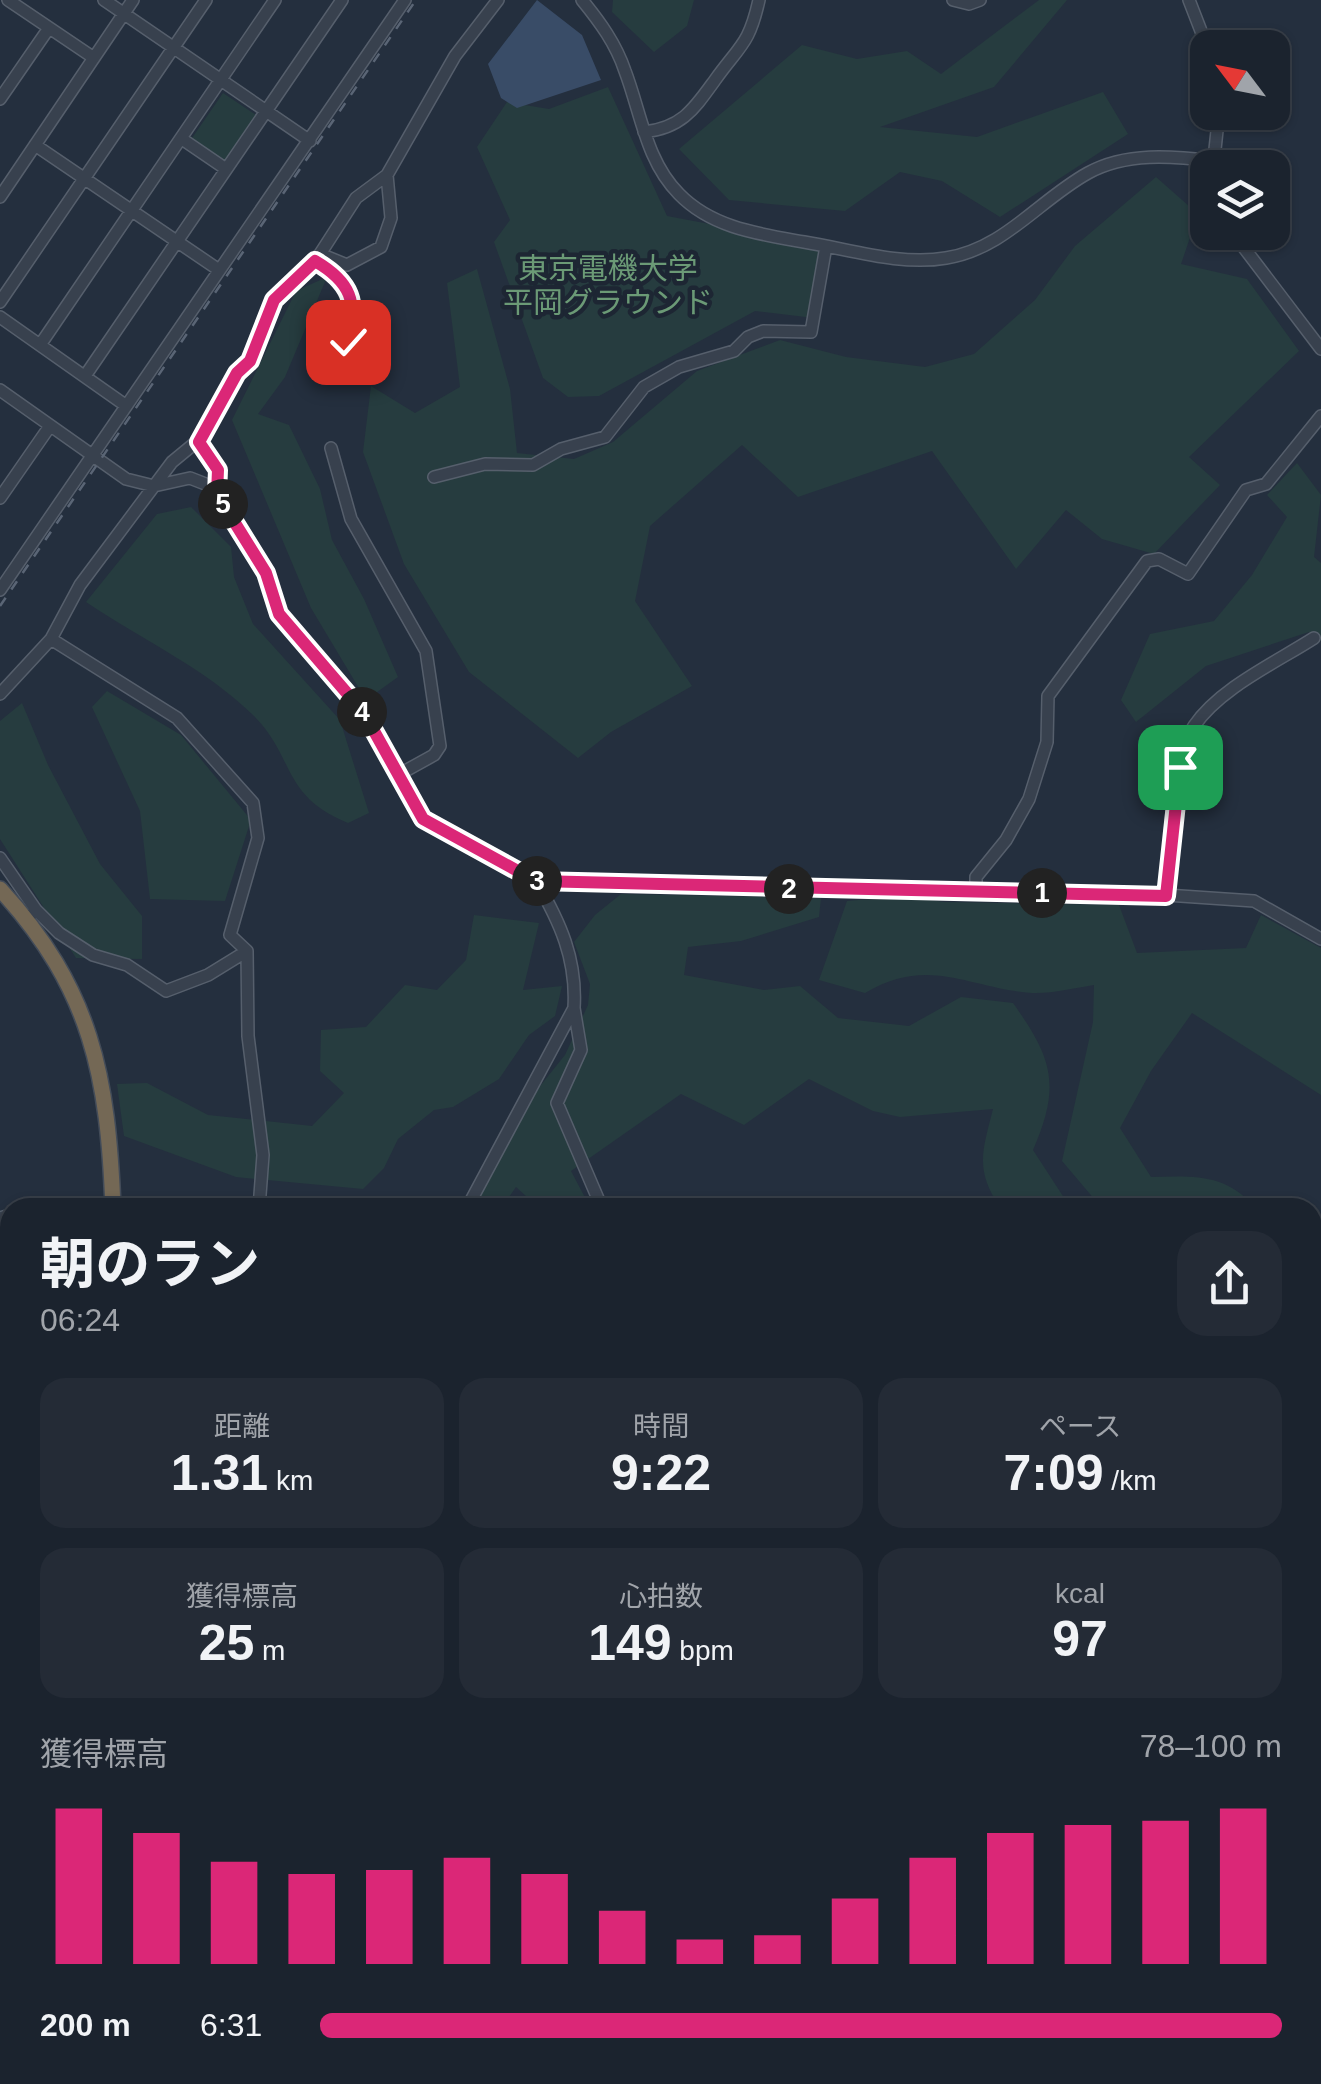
<!DOCTYPE html>
<html lang="ja">
<head>
<meta charset="utf-8">
<style>
	:root { --surface:#1b232e; --page:#242b36; --text:#f1f3f6; --muted:#a0a4aa; --line:#39404a; --accent:#db2777 }
	body { margin:0; font-family:Arial,"Noto Sans JP",sans-serif; background:var(--page); color:var(--text); height:100vh; display:flex; flex-direction:column; font-size:38px; white-space:nowrap }
	* { box-sizing:border-box; margin:0 }
	p { font-size:32px; color:var(--muted) }
	.icon { flex:none; width:55px; height:55px; fill:none; stroke:currentColor; stroke-width:2; stroke-linecap:round; stroke-linejoin:round }
	.map { position:relative; flex:1; overflow:hidden }
	.panel { position:absolute; left:0px; top:1198px; width:1322px; height:888px; display:flex; flex-direction:column; background:var(--surface); border-radius:30px 30px 0 0; box-shadow:0 2px 8px #0004,0 0 0 2px var(--line) }
	.panel>* { flex:none }
	.needle { width:65px; rotate:302deg }
	.buttons { position:absolute; left:1190px; top:30px; display:grid; gap:20px }
	.buttons a { display:grid; place-items:center; width:100px; height:100px; border-radius:20px; background:var(--surface); box-shadow:0 2px 8px #0004,0 0 0 2px var(--line); font-size:50px }
	.pin { position:absolute; display:grid; place-items:center; width:85px; height:85px; color:#fff; margin:-42px; border-radius:20px; box-shadow:0 5px 15px #0006 }
	.km { position:absolute; width:50px; height:50px; margin:-25px; border-radius:50%; background:#222; color:#fff; font-size:28px; line-height:50px; text-align:center }
	.round { display:grid; place-items:center; flex:none; width:105px; height:105px; border-radius:30px; background:var(--page) }
	.head { display:flex; align-items:center; justify-content:space-between; height:170px; padding:0 40px }
	h1 { font-size:55px; font-weight:700; line-height:75px }
	.stats { display:grid; grid-template-columns:repeat(3,1fr); gap:15px; height:170px; padding:10px 40px }
	.stats div { display:grid; align-content:center; border-radius:25px; background:var(--page); text-align:center }
	.stats b { font-size:50px; font-weight:700 }
	.stats small { font-size:28px; font-weight:400 }
	.stats p { font-size:28px }
	.chart { height:280px; padding:20px 40px }
	.chart p { display:flex; justify-content:space-between }
	.chart svg { width:100%; height:180px; margin-top:10px; stroke:var(--accent); stroke-width:6 }
	ul { padding:0 40px; list-style:none; font-size:32px }
	li { display:grid; grid-template-columns:160px 120px 1fr; align-items:center; height:75px }
	li i { height:25px; border-radius:12px; background:var(--accent) }
	.map>svg:first-child { display:block }
	.green { fill:#263c3f }
	.water { fill:#394c67 }
	.lines { fill:none; stroke-linecap:round; stroke-linejoin:round }
	.minor-casing { stroke:#565f6c; stroke-width:14 }
	.major-casing { stroke:#414a57; stroke-width:16 }
	.highway-casing { stroke:#434c59; stroke-width:18 }
	.minor { stroke:#38414e; stroke-width:11 }
	.major { stroke:#56606e; stroke-width:14 }
	.highway { stroke:#746855; stroke-width:15 }
	.rail { stroke:#5a6575; stroke-width:2.5; stroke-dasharray:10 10; stroke-linecap:butt }
	.route-casing { stroke:#fff; stroke-width:20 }
	.route { stroke:#db2777; stroke-width:12 }
	.labels { text-anchor:middle; dominant-baseline:central; stroke-width:9; stroke-linejoin:round; paint-order:stroke }
	.park-label { font-size:30px; fill:#6b9a76; stroke:#1d2633 }
</style>
</head>
<body>
<div class="map">
<svg width="1321" height="2084" viewBox="0 0 1321 2084">
	<rect width="100%" height="100%" fill="#242f3e"/>
	<!-- green -->
	<path class="green" d="M613 0H694L687 26 654 52 612 12Z
		M1039 0H1067L994 87 880 127 977 137 1103 92 1128 134 1000 217 942 181 900 172 845 211 729 200 679 149 802 45 857 59 907 51 941 74Z
		M608 87 667 216 826 246 814 318 755 311 599 396 568 397 543 378 494 242 510 220 477 147 507 102 549 109Z
		M223 93 259 117 225 166 190 141Z
		M1156 177 1198 214 1181 264 1247 279 1299 351 1189 457 1220 485 1154 554 1102 539 1066 510 1016 569 932 451 798 497 742 445 650 526 635 601 692 686 611 732 578 758 469 672 404 564 363 452 371 386 415 413 460 387 447 283 477 269 510 389 517 453 574 459 613 442 697 371 780 340 846 357 925 367 974 354 1035 300 1075 246Z
		M327 277 285 377 258 414 289 425 320 489 332 540 364 599 398 677 366 700 311 608 232 420 296 291Z
		M1297 463 1321 495 1314 557 1321 563V641L1309 632 1206 666 1136 722 1121 700 1150 634 1214 621 1252 575 1287 517 1267 495Z
		M191 507 231 547 234 577 253 624 340 720 369 813 348 823C281 796 295 756 253 715 205 668 142 640 86 602L157 514Z
		M107 691 181 735 251 820 225 901 150 899 140 811 92 707Z
		M22 703 48 765 100 864 142 916V959L76 958 0 839V721Z
		M621 894 821 898 819 917 741 941 688 947 684 975 764 990 800 986 838 1018 909 1026 961 997 1013 1003C1053 1059 1061 1086 1033 1150L1070 1207H1000C974 1170 983 1149 993 1109L900 1117 873 1111 809 1079 744 1125 681 1094 571 1171 590 1207H538L516 1187 502 1207 461 1208 512 1121 565 1055 588 1005 590 984 574 942 595 915Z
		M901 896 944 902 1119 905 1137 953 1246 948 1261 915 1321 948V1095L1192 1013 1151 1071 1120 1128 1151 1177C1192 1176 1226 1173 1254 1207H1101L1062 1161 1093 1022 1094 985C1074 988 1051 994 1032 993 968 988 928 955 865 993L819 980 847 901Z
		M474 915 539 923 523 990 562 986 555 1016 529 1035 499 1079 453 1107 434 1110 398 1139 384 1168 363 1189 236 1177 124 1136 117 1084 147 1083 208 1115 312 1126 344 1093 320 1071 321 1030 366 1027 405 985 437 990 466 960Z
		M0 1298 10 1310V1437L0 1434Z
		M0 1457 10 1465V1703L0 1709Z
		M1321 1492V1650L1312 1655 1313 1507Z
		M1313 1734 1321 1738 1320 2084H1185L1190 2075H1312Z
		M732 2075H869L852 2084H738Z
		M871 2075H1129L1125 2084H877Z"/>
	<!-- water -->
	<path class="water" d="M537 0 582 35 601 80 517 108 501 98 488 64Z
		M214 2075H335L320 2084H218Z"/>
	<g class="lines">
		<!-- minor casing -->
		<g class="minor-casing">
			<path id="minor" d="M8 0 94 58
				M104 0 310 141
				M582 0C600 22 616 44 625 71 641 113 646 161 679 194 712 228 759 234 804 242 849 249 900 266 946 258 1004 249 1039 200 1088 173 1126 152 1172 156 1214 161
				M953 0 969 4 980 0
				M1189 0 1208 49
				M0 99 49 28
				M644 132C682 128 694 109 715 80 740 45 749 45 759 0
				M182 139 226 169
				M35 145 219 270
				M1213 168 1219 112
				M0 197 133 0
				M1232 232 1321 349
				M320 254 347 265 381 247 391 218 387 175
				M315 261C351 282 358 302 348 343
				M0 302 206 0
				M0 317 125 405
				M40 345 275 0
				M85 376 342 0
				M0 390 126 479 154 486 190 478 208 485 247 539 266 573 279 614 364 713 423 819 536 881 1166 895 1254 901 1321 939
				M199 442 218 470 217 494
				M331 448 351 519 426 651 440 746 434 755 398 775
				M434 477 485 464 533 465 561 449 605 437 644 387 679 367 734 351 748 337 763 331 811 332 826 246
				M0 498 50 426
				M0 590 405 0
				M51 639 177 718 253 803 258 838 230 935 247 951 248 1036 263 1155 259 1208
				M0 694 51 639 80 585 172 462 206 434 228 388 250 361 274 299 320 254 356 198 387 175 455 56 498 0
				M0 858 36 910 31 915
				M976 892V877L1006 840 1029 799 1047 742 1048 696 1147 561 1159 559 1188 574 1246 490 1266 484 1321 416
				M1166 895C1171 851 1169 762 1194 726 1220 688 1275 663 1314 638
				M36 910 59 933 93 955 127 965 166 991 208 975 247 951
				M574 1008 581 1050 557 1103 602 1208
				M467 1208 574 1008C577 959 560 922 536 881
				M0 1218 10 1215
				M0 1279 10 1291
				M1312 1686 1321 1674
				M0 1731 10 1727
				M0 1774 10 1771
				M0 1838 10 1816
				M0 1928 10 1904
				M0 1975 10 1980
				M0 2038 10 2018
				M1129 2084 1133 2075"/>
		</g>
		<!-- major casing -->
		<g class="major-casing">
			<path id="major" d="M1312 1583 1321 1588"/>
		</g>
		<!-- highway casing -->
		<g class="highway-casing">
			<path id="highway" d="M0 889C92 989 108 1077 113 1208
				M30 2084 36 2075
				M43 2084 49 2075"/>
		</g>
		<!-- minor -->
		<use href="#minor" class="minor"/>
		<!-- major -->
		<use href="#major" class="major"/>
		<!-- highway -->
		<use href="#highway" class="highway"/>
		<!-- rail -->
		<path class="rail" d="M0 606 416 0"/>
	</g>
	<g class="lines">
		<!-- route casing -->
		<g class="route-casing">
			<path id="route" d="M348 342C358 302 351 282 315 261L274 300 250 361 237 373 199 442 218 470 217 494 266 573 279 614 364 713 423 819 536 881 1166 896 1180 767"/>
		</g>
		<!-- route -->
		<use href="#route" class="route"/>
	</g>
	<g class="labels">
		<!-- park labels -->
		<g class="park-label">
			<text x="608" y="268">東京電機大学<tspan x="608" dy="34">平岡グラウンド</tspan></text>
		</g>
	</g>
</svg>
<div class="buttons">
<a><svg class="needle" viewBox="-14 -14 28 28"><path d="M0-13l5 13h-10z" fill="#e53935"/><path d="M0 13l5-13h-10z" fill="#a0a4aa"/></svg></a>
<a><svg class="icon" aria-label="layers" viewBox="0 0 24 24"><path d="M12 4l9 5-9 5-9-5zM3 14l9 5 9-5"/></svg></a>
</div>
<div class="pin" style="left:1180px;top:767px;background:#1e9e55"><svg class="icon" aria-label="arrive" viewBox="0 0 24 24"><path d="M6 21V4h12l-3 4 3 4H6"/></svg></div>
<div class="pin" style="left:348px;top:342px;background:#d93025"><svg class="icon" aria-label="check" viewBox="0 0 24 24"><path d="M5 12l5 5 9-10"/></svg></div>
<b class="km" style="left:1042px;top:893px">1</b>
<b class="km" style="left:789px;top:889px">2</b>
<b class="km" style="left:537px;top:881px">3</b>
<b class="km" style="left:362px;top:712px">4</b>
<b class="km" style="left:223px;top:504px">5</b>
<section class="panel">
<div class="head"><div><h1>朝のラン</h1><p>06:24</p></div><a class="round"><svg class="icon" aria-label="share" viewBox="0 0 24 24"><path d="M12 15V3M7 8l5-5 5 5M5 13v7h14v-7"/></svg></a></div>
<div class="stats">
<div><p>距離</p><b>1.31<small> km</small></b></div>
<div><p>時間</p><b>9:22</b></div>
<div><p>ペース</p><b>7:09<small> /km</small></b></div>
</div>
<div class="stats">
<div><p>獲得標高</p><b>25<small> m</small></b></div>
<div><p>心拍数</p><b>149<small> bpm</small></b></div>
<div><p>kcal</p><b>97</b></div>
</div>
<div class="chart"><p><span>獲得標高</span>78–100 m</p>
<svg viewBox="0 0 160 44" preserveAspectRatio="none"><path d="M5 44V6M15 44V12M25 44V19M35 44V22M45 44V21M55 44V18M65 44V22M75 44V31M85 44V38M95 44V37M105 44V28M115 44V18M125 44V12M135 44V10M145 44V9M155 44V6"/></svg>
</div>
<ul>
<li><b>200 m</b>6:31<i style="width:100%"></i></li>
</ul>
</section>
</div>
</body>
</html>
